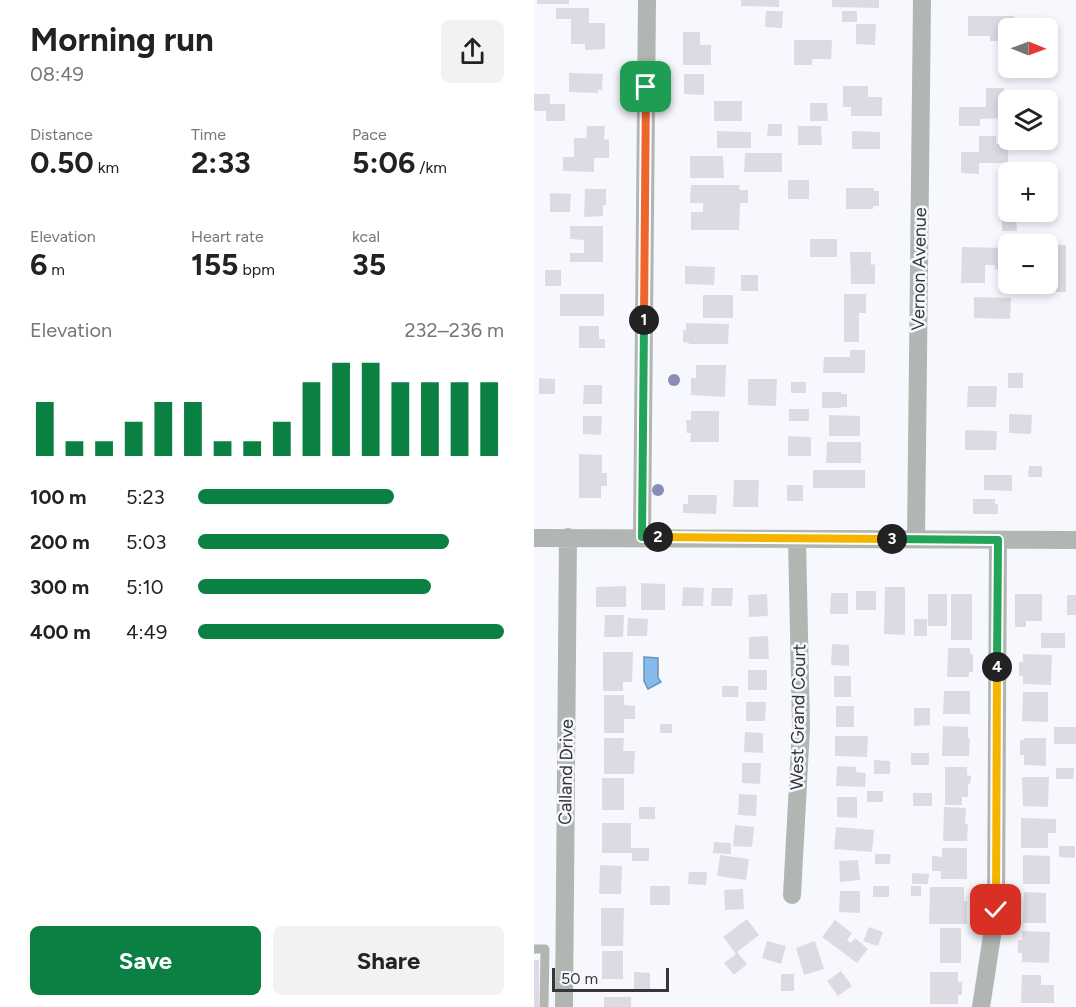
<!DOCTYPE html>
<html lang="en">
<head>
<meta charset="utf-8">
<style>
	:root { --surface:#fff; --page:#f2f2f2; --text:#222; --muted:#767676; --accent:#0b8043 }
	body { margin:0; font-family:Figtree,sans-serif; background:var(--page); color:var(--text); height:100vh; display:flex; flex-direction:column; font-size:22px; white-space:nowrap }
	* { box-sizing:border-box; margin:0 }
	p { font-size:20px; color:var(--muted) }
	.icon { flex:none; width:33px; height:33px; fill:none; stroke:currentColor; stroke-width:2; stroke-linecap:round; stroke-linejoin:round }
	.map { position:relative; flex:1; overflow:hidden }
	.details { display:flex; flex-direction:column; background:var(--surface); width:534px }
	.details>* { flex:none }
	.needle { width:39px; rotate:91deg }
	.tools { position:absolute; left:464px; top:18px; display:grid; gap:12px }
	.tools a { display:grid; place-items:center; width:60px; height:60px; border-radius:9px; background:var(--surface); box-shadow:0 3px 9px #0003; font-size:30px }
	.scale { position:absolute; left:18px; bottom:15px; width:117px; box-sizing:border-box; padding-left:6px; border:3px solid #35363a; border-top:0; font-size:16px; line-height:21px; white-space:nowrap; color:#35363a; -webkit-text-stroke:4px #f7f8fe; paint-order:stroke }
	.pin { position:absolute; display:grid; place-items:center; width:51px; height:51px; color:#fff; margin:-26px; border-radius:12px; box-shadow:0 3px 9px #0006 }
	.km { position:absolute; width:30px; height:30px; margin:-15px; border-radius:50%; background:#222; color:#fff; font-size:16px; line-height:30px; text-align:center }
	.round { display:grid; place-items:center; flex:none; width:63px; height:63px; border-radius:9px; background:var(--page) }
	.overview { display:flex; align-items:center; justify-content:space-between; height:102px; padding:0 30px }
	h1 { font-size:33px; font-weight:700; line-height:45px }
	.figures { display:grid; grid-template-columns:repeat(3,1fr); gap:9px; height:102px; padding:6px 30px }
	.figures div { display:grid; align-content:center }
	.figures b { font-size:30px; font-weight:700 }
	.figures small { font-size:16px; font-weight:400 }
	.figures p { font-size:16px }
	.chart { height:168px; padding:12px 30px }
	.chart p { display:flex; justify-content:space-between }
	.chart svg { width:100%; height:108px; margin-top:6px; stroke:var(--accent); stroke-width:6 }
	.button { display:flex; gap:12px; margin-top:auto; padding:12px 30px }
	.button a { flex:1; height:69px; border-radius:9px; background:var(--accent); color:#fff; font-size:24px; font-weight:700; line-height:69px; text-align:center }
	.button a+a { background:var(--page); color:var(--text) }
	ul { padding:0 30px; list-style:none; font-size:20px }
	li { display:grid; grid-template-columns:96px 72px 1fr; align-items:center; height:45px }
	li i { height:15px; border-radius:8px; background:var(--accent) }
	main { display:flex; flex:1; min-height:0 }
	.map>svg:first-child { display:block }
	.water { fill:#84baec; stroke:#6c92b7; stroke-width:1.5 }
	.building { fill:#dedae4 }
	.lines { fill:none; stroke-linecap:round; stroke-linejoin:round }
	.service { stroke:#b2b6b3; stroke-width:9 }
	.minor { stroke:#b2b6b3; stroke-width:18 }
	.tree { fill:#898cb7 }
	.split-1-casing { stroke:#fff; stroke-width:12 }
	.split-2-casing { stroke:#fff; stroke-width:12 }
	.split-3-casing { stroke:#fff; stroke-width:12 }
	.split-4-casing { stroke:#fff; stroke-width:12 }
	.split-5-casing { stroke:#fff; stroke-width:12 }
	.split-1 { stroke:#f0652b; stroke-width:8 }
	.split-2 { stroke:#22a559; stroke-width:8 }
	.split-3 { stroke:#f5b400; stroke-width:8 }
	.split-4 { stroke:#22a559; stroke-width:8 }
	.split-5 { stroke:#f5b400; stroke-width:8 }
	.labels { text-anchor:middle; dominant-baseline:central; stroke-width:5; stroke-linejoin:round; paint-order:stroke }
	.street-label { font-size:18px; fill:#35363a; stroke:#f7f8fe }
</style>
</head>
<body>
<main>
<section class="details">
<div class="overview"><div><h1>Morning run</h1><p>08:49</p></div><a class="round"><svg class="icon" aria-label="share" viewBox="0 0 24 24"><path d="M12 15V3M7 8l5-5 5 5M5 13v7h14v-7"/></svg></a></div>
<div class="figures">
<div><p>Distance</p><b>0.50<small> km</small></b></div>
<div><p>Time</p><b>2:33</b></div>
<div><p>Pace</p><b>5:06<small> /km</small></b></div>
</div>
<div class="figures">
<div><p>Elevation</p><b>6<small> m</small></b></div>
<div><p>Heart rate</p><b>155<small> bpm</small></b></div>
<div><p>kcal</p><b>35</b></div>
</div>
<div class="chart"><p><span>Elevation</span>232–236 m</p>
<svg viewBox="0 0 160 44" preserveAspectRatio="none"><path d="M5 44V22M15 44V38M25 44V38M35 44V30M45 44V22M55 44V22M65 44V38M75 44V38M85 44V30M95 44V14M105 44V6M115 44V6M125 44V14M135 44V14M145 44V14M155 44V14"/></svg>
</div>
<ul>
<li><b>100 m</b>5:23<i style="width:64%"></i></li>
<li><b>200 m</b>5:03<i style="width:82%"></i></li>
<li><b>300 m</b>5:10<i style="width:76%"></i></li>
<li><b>400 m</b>4:49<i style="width:100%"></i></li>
</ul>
<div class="button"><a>Save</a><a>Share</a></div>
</section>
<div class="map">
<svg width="542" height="1007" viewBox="0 0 542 1007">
	<rect width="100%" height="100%" fill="#f7f8fe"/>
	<!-- water -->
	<path class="water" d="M110 657 124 658V678L127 682 114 689 110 681Z"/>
	<!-- building -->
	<path class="building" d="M3 0H35V4H3Z
		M207 0H245V7L207 6Z
		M298 0H345V8L298 7Z
		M22 8H55V23H71V49L51 50V44H37V19H22Z
		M232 11H249L248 28 231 27Z
		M308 11H323V22H308Z
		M434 16H480V28H474V41H456V36H434Z
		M322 24H342L341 45 322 44Z
		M149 32H166V45H177V65H149Z
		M260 40H298L297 59H278V65H260Z
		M35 73 69 74 68 90H64V93L35 92Z
		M150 74H170V95L150 94Z
		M309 86H334V97H348V116H317V107H309Z
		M452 88H470L471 118 446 119V126H425V107H452Z
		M0 94H16V104H31V121H12V111H0Z
		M180 101H208V121H180Z
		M276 103H293L294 121H276Z
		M234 124H248V136H233Z
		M53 126H71L70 139 75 140V158H60V172L29 171V157H40V138H52Z
		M264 126H287L288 145H264Z
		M183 131 217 132V148H183Z
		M318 131 346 132V149H318Z
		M445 136H462V144H474V163H445V174L427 173V152H445Z
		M211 153H248V172H210Z
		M156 156H189L190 178H156Z
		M254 180H275V199H254Z
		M157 185H206L205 190H214V203H206L205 230H157V212H169V203H156Z
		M312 188H340V191H345V206H339V209H312Z
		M51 189H72V205H69V216L50 217Z
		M16 193 37 194 36 212H16Z
		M468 196H474V212H482L483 231H468Z
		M36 226H69V262H36V253H50V240L36 239Z
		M276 239H303V257H276Z
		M513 245H532V292H512Z
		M428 247 474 248V269H461V265H451V283H427Z
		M316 252H337V265L341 264V284H317Z
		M151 266 181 267 180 285 151 284Z
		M11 270H27V286H11Z
		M207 275H224V291H207Z
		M26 294H70V316H26Z
		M310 294H332V313H325V342H310Z
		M169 295H199V318H169Z
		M440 297 477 298 476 319 440 318Z
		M152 323 195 324 194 344H155V343L149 342V330H152Z
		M45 326H65V339H71V348H45Z
		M316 350H331V373H289L290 357H316Z
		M162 365H192L191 397 157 395V378H162Z
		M474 373H489V388H474Z
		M5 378 21 379V394H5Z
		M214 379H243L242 406 214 405Z
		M257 382H272V393H257Z
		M50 385H68V404H49Z
		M434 386H463L462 407H433Z
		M288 392H307V394H313V407H306L307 408H288Z
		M255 409H275V421H255Z
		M157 411H185V442H156L157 433H153L152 420H157Z
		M475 414 498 415 497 434 475 433Z
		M295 415 326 416V436H295Z
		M49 416H68L67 435 49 434Z
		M431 430 463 431 462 450H431Z
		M254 436 277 437V456H254Z
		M293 442H327V463H292Z
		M45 454 68 455V473H73V486H67V498H45Z
		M495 466H508V477H494Z
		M279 470H331V488H279Z
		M450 475H478V491L450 490Z
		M200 480H225L224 507H199Z
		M253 485H269V501H253Z
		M154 495H183L182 514 149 513V504H154Z
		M439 499H461V504H464V514H439Z
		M107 583 131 584V610H107Z
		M92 586V607H62V587Z
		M149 587 170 588 169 606H148Z
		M351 587H371V635L350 634Z
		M178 588H199L198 606H177Z
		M322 591H342V610H322Z
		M297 593H314V614H296Z
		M233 594 234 616 215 617 214 595Z
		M394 594H413V626H394Z
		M417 594H438V640H417Z
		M481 594H508V621H492V627H481Z
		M533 595H542V615H533Z
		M71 615H90L89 637H70Z
		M94 618 114 619 113 636H93Z
		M380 619H393V636H380Z
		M507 633H531V648H507Z
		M234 636 235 659H215V637Z
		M298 644 315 645V666L297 665Z
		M414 648H436V654H439V672H435V677H413Z
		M69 652H99L98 682H89V691H69Z
		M489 654 518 655 517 685 489 684V676H485V662H489Z
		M214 670H233V690H214Z
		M300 676H317V697H300Z
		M188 686H205L204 697H188Z
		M410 691H436V714H409Z
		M489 692H514V722L488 721Z
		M70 695H90V705L101 706V719H90V733H70Z
		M212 702H232L231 721H212Z
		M302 706H320V727H302Z
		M380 708H396V725L380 726Z
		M126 724H138V733H126Z
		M409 726 434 727V738H436L435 756H408Z
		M520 727H542V744H520Z
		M211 732 229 733V753L210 752Z
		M301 736H334L333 757 301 756Z
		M70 738H90L89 751H101L100 774H70Z
		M490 738H512V766L490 765V755H486V740H490Z
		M377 753H395V765H377Z
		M340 760 356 761V774H340Z
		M208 763H227L226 784 208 783Z
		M303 766 322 767V772L332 773 331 787 302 786Z
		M411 767H433V775L437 776 436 784H434V797H428V805H411Z
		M522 768H540L539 779H522Z
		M488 777H515L514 807 489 806Z
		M68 778H90V810H68Z
		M333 791H349V802H333Z
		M379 793H398V806H379Z
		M205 794 223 795 222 816 204 815Z
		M303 797H323V818L303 817Z
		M105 807H121V819H105Z
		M410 807 432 808 431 824H434L433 841H409Z
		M487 818 522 819V833H514V848H487Z
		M68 823H97V848H115V861H98V853H68Z
		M201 825 220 827 218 847 199 846Z
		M302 827 340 830 338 852 300 849Z
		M180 842 197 843V854L179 853Z
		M525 846H541V858L525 857Z
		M408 848H433V879H407V871H398V856L408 857Z
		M341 854H357L356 864H341Z
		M186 855 215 859 212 880 183 876Z
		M489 855 516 856V884H489Z
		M324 860 326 880 306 882 305 861Z
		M66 865 88 866 87 894H65Z
		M155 872H173L172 885 154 884Z
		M378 873 395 874 394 884H378Z
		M116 886H136V905H116Z
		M339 886H355V897H339Z
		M377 886H387V896H377Z
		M396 887H430V901H433V924H395Z
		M209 889 210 909 191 910 190 890Z
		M306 891H326V913L305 912Z
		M490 892 512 893V923H489Z
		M67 908H90L89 946H67Z
		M213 919 225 935 203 952 213 964 200 975 190 963 202 954 189 937Z
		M301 920 318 933 313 940 317 943 321 938 334 949 323 963 288 937Z
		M335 927 349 932 344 946 329 941Z
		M406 928H427V963H406Z
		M488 931 516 932 515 963 488 962V953H484V940H488Z
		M233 941 252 946 247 964 228 958Z
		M281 941 290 969 270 975 262 948Z
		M68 951H89V979H68Z
		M0 960H5V1007H0Z
		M307 971 318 986 304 996 293 981Z
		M100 972 116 973V989H100Z
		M396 972H424V982H428V995H424V1004H396Z
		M247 974H260V991H247Z
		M488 975H507V985H520V1003H487Z
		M70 997H97V1007H70Z"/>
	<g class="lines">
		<!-- service -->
		<path class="service" d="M0 949H11L10 1007"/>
		<!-- minor -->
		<path class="minor" d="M108 537 113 0
			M0 538 542 540
			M382 539 388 0
			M258 895 267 728 263 539
			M30 1007 34 537
			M447 1007 462 910 464 540"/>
	</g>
	<!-- trees -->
	<g class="tree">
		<circle cx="140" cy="380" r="6"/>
		<circle cx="124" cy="490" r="6"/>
	</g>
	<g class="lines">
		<!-- split-1 casing -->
		<g class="split-1-casing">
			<path id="split-1" d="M110 320 112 87"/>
		</g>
		<!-- split-2 casing -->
		<g class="split-2-casing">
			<path id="split-2" d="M110 320 108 537H124"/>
		</g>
		<!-- split-3 casing -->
		<g class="split-3-casing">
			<path id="split-3" d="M124 537 358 539"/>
		</g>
		<!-- split-4 casing -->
		<g class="split-4-casing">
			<path id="split-4" d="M358 539 464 540 463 667"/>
		</g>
		<!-- split-5 casing -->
		<g class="split-5-casing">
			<path id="split-5" d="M462 910 463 667"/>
		</g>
		<!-- split-1 -->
		<use href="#split-1" class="split-1"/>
		<!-- split-2 -->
		<use href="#split-2" class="split-2"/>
		<!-- split-3 -->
		<use href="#split-3" class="split-3"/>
		<!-- split-4 -->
		<use href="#split-4" class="split-4"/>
		<!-- split-5 -->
		<use href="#split-5" class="split-5"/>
	</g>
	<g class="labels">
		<!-- street labels -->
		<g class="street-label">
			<text transform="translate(385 269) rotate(-89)">Vernon Avenue</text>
			<text transform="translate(264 717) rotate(-89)">West Grand Court</text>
			<text transform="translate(32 772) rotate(-89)">Calland Drive</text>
		</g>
	</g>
</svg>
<div class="tools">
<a><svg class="needle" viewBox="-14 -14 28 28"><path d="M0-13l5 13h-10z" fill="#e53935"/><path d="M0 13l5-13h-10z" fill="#767676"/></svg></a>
<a><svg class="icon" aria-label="layers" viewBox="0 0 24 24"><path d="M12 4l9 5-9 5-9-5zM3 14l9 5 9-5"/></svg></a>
<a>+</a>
<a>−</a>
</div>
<div class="scale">50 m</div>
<div class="pin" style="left:112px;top:87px;background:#1e9e55"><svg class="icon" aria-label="arrive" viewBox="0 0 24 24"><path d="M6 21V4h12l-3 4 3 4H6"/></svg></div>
<div class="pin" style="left:462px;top:910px;background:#d93025"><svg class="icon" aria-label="check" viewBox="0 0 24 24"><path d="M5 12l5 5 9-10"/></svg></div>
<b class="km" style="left:110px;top:320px">1</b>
<b class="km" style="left:124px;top:537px">2</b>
<b class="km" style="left:358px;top:539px">3</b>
<b class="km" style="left:463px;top:667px">4</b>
</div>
</main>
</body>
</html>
